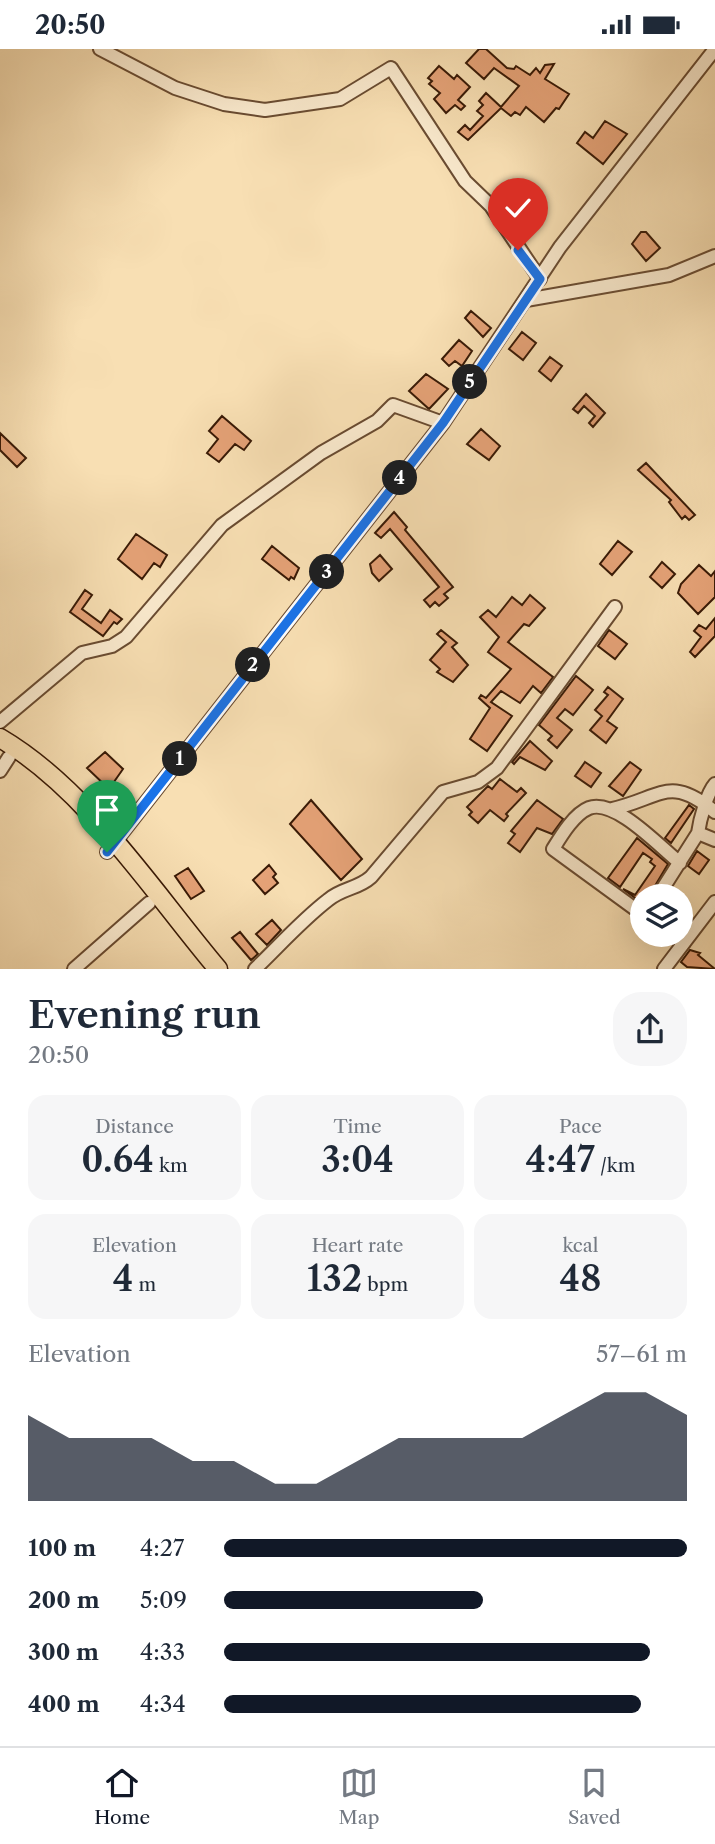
<!DOCTYPE html>
<html lang="en">
<head>
<meta charset="utf-8">
<style>
	:root { --surface:#fff; --page:#f6f6f7; --text:#1f2937; --muted:#747a83; --line:#e0e1e3; --accent:#111827 }
	body { margin:0; font-family:"Libre Caslon Text",serif; background:var(--page); color:var(--text); height:100vh; display:flex; flex-direction:column; font-size:26px; white-space:nowrap }
	* { box-sizing:border-box; margin:0 }
	p { font-size:23px; color:var(--muted) }
	.icon { flex:none; width:38px; height:38px; fill:none; stroke:currentColor; stroke-width:2; stroke-linecap:round; stroke-linejoin:round }
	.map { position:relative; height:920px; overflow:hidden }
	.drawer { display:flex; flex-direction:column; background:var(--surface); flex:1 }
	.drawer>* { flex:none }
	.tools { position:absolute; left:630px; top:835px; display:grid; gap:14px }
	.tools a { display:grid; place-items:center; width:63px; height:63px; border-radius:50%; background:var(--surface); box-shadow:0 7px 28px #0002; font-size:35px }
	.pin { position:absolute; display:grid; place-items:center; width:60px; height:60px; color:#fff; margin:-72px -30px; border-radius:50% 50% 50% 0; rotate:-45deg; box-shadow:0 0 7px #0007 }
	.pin .icon { rotate:45deg }
	.km { position:absolute; width:35px; height:35px; margin:-18px; border-radius:50%; background:#222; color:#fff; font-size:19px; line-height:35px; text-align:center }
	.round { display:grid; place-items:center; flex:none; width:74px; height:74px; border-radius:28px; background:var(--page) }
	.summary { display:flex; align-items:center; justify-content:space-between; height:119px; padding:0 28px }
	h1 { font-size:38px; font-weight:600; line-height:52px }
	.stats { display:grid; grid-template-columns:repeat(3,1fr); gap:10px; height:119px; padding:7px 28px }
	.stats div { display:grid; align-content:center; border-radius:18px; background:var(--page); text-align:center }
	.stats b { font-size:35px; font-weight:600 }
	.stats small { font-size:19px; font-weight:400 }
	.stats p { font-size:19px }
	.chart { height:196px; padding:14px 28px }
	.chart p { display:flex; justify-content:space-between }
	.chart svg { width:100%; height:126px; margin-top:7px; fill:var(--accent); opacity:.7 }
	ul { padding:0 28px; list-style:none; font-size:23px }
	li { display:grid; grid-template-columns:112px 84px 1fr; align-items:center; height:52px }
	li i { height:18px; border-radius:9px; background:var(--accent) }
	.status { display:flex; justify-content:space-between; align-items:center; height:49px; padding:0 35px; background:var(--surface); direction:ltr }
	.status svg { height:19px; fill:currentColor }
	.menu { display:flex; justify-content:space-around; align-items:center; height:98px; border-top:2px solid var(--line); background:var(--surface); font-size:19px; color:var(--muted) }
	.menu a { display:grid; justify-items:center; gap:4px }
	.menu .current { color:var(--accent) }
	.map>svg:first-child { display:block }
	.building { fill:#e5a277; stroke:#391a06; stroke-width:2 }
	.lines { fill:none; stroke-linecap:round; stroke-linejoin:round }
	.minor-casing { stroke:#694b31; stroke-width:16 }
	.highway-casing { stroke:#391a06; stroke-width:21 }
	.minor { stroke:#faeace; stroke-width:12 }
	.highway { stroke:#f8dfb3; stroke-width:18 }
	.route-casing { stroke:#fff; stroke-width:14 }
	.route { stroke:#1a73e8; stroke-width:9 }
</style>
</head>
<body>
<div class="status"><b>20:50</b><svg viewBox="0 0 49 12"><path d="M0 12V9h3v3zM5 12V6h3v6zM10 12V3h3v9zM15 12V0h3v12zM26 1h20v11H26zM47 4h2v5h-2z"/></svg></div>
<div class="map">
<svg width="715" height="920" viewBox="0 0 715 920">
	<rect width="100%" height="100%" fill="#f8dfb3"/>
	<filter id="stains"><feTurbulence type="fractalNoise" baseFrequency=".00286" numOctaves="4"/><feColorMatrix values="0 0 0 0 .2 0 0 0 0 .09 0 0 0 0 .02 0 0 0 .5 -.17"/></filter>
	<radialGradient id="worn" r=".72"><stop offset=".6" stop-color="#630" stop-opacity="0"/><stop offset="1" stop-color="#630" stop-opacity=".3"/></radialGradient>
	<!-- building -->
	<path class="building" d="M479 0H486L507 19 514 20 516 17 530 26 536 19 540 24 545 16 554 15 545 30 569 45 559 60 556 59 544 73 526 58 520 66 515 63 511 67 501 59 468 91 458 83 465 76 470 81 483 67 477 62 483 56 479 52 486 44 501 58 519 37 494 19 484 30 466 14Z
		M439 17 454 30 457 26 470 38 458 51 465 57 461 61 455 56 446 64 434 50 440 44 429 35 432 32 428 29Z
		M605 72 627 85 603 115 577 94 585 83 593 89Z
		M641 183H646L660 199 646 212 632 195Z
		M471 262 491 279 483 288 465 269Z
		M522 283 536 294 523 311 509 300Z
		M459 291 472 302 462 317 455 312 449 317 442 310Z
		M550 308 562 317 551 332 539 322Z
		M426 325 448 340 429 360 409 342Z
		M586 345 605 364 593 378 589 374 595 367 584 357 578 364 573 360Z
		M222 367 251 392 244 401 235 395 219 413 207 404 218 390 209 382Z
		M481 380 500 397 489 411 467 395Z
		M0 384 26 409 17 418 0 401Z
		M646 414 695 466 689 471 685 467 682 470 669 453 671 451 638 421Z
		M394 463 407 478 405 481 453 538 444 545 448 549 439 557 435 553 430 558 424 551 439 538 390 480 381 489 375 484Z
		M136 485 167 506 160 518 154 514 142 530 118 510Z
		M618 492 632 503 612 526 600 515Z
		M272 497 299 519 294 530 291 528 289 531 262 510Z
		M380 506 392 520 379 532 372 524 370 515Z
		M662 513 675 525 662 539 650 528Z
		M699 516 711 527 715 522V548L698 565 678 544 681 535Z
		M85 541 92 546 82 560 101 574 110 561 122 570 117 575 114 573 103 587 70 563Z
		M530 546 545 559 529 577 524 575 508 593 553 628 541 644 533 637 520 654 501 642 491 653 512 667 487 702 470 690 490 659 479 649 481 646 486 649 511 620 488 603 499 588 480 568 488 561 496 568 512 548 522 556Z
		M715 569V587L695 608 690 603 701 588 694 582 699 576 706 580Z
		M441 581 457 594 452 598 468 616 453 633 437 623 440 620 430 611 446 593 437 585Z
		M609 581 627 595 615 610 598 597Z
		M576 627 593 641 573 666 565 660 557 669 572 681 557 699 548 691 552 687 539 676Z
		M608 638 623 650 607 672 617 679 606 694 590 681 602 667 595 661 608 646 604 643Z
		M530 692 552 712 545 721 520 708 514 715 512 713Z
		M105 703 123 720 109 740 87 719Z
		M585 713 601 724 591 738 575 727Z
		M630 713 641 721 623 747 609 737Z
		M500 730 517 743 521 739 526 744 506 765 508 767 504 772 490 761 478 774 469 766 472 763 467 758 488 737 492 740Z
		M311 751 362 810 341 831 290 775Z
		M537 751 563 770 552 785 537 779 520 803 508 794 515 785 511 782Z
		M689 756 694 760 671 794 665 789Z
		M637 789 668 815 649 847H642V854L623 840 635 846 655 817 650 813 652 810 643 804 620 838 608 829Z
		M697 802 709 811 699 825 688 817Z
		M269 816 276 825 273 828 278 834 265 845 253 831Z
		M188 819 204 842 191 850 175 827Z
		M272 871 281 881 267 896 256 885Z
		M240 883 258 905 251 911 232 889Z
		M690 901 700 904 698 906 715 920 687 918 681 913Z"/>
	<g class="lines">
		<!-- minor casing -->
		<g class="minor-casing">
			<path id="minor" d="M100 0 175 39 224 55 265 61 340 50 391 19 465 132 491 157 540 230
				M526 251 669 226 715 207
				M0 673 82 604 112 597 126 588 222 476 321 404 377 372 393 356 443 374
				M0 722 9 708
				M612 760C661 749 669 725 715 763
				M698 784C700 770 707 744 715 735
				M107 803 443 374 560 198 715 0
				M658 847 698 784 715 791
				M642 865 553 800C561 787 574 765 589 759 615 749 660 798 680 814
				M672 886 684 894
				M74 920 149 854
				M255 920C279 897 302 871 328 851 342 839 358 840 371 828L443 743 478 733 497 719 615 558
				M664 920 715 853"/>
		</g>
		<!-- highway casing -->
		<g class="highway-casing">
			<path id="highway" d="M0 689C87 740 153 843 218 920"/>
		</g>
		<!-- minor -->
		<use href="#minor" class="minor"/>
		<!-- highway -->
		<use href="#highway" class="highway"/>
	</g>
	<g class="lines">
		<!-- route casing -->
		<g class="route-casing">
			<path id="route" d="M107 803 443 374 540 230 518 201"/>
		</g>
		<!-- route -->
		<use href="#route" class="route"/>
	</g>
	<rect width="100%" height="100%" filter="url(#stains)"/>
	<rect width="100%" height="100%" fill="url(#worn)"/>
</svg>
<div class="tools">
<a><svg class="icon" aria-label="layers" viewBox="0 0 24 24"><path d="M12 4l9 5-9 5-9-5zM3 14l9 5 9-5"/></svg></a>
</div>
<div class="pin" style="left:107px;top:803px;background:#1e9e55"><svg class="icon" aria-label="arrive" viewBox="0 0 24 24"><path d="M6 21V4h12l-3 4 3 4H6"/></svg></div>
<div class="pin" style="left:518px;top:201px;background:#d93025"><svg class="icon" aria-label="check" viewBox="0 0 24 24"><path d="M5 12l5 5 9-10"/></svg></div>
<b class="km" style="left:180px;top:710px">1</b>
<b class="km" style="left:253px;top:616px">2</b>
<b class="km" style="left:327px;top:523px">3</b>
<b class="km" style="left:400px;top:429px">4</b>
<b class="km" style="left:470px;top:333px">5</b>
</div>
<section class="drawer">
<div class="summary"><div><h1>Evening run</h1><p>20:50</p></div><a class="round"><svg class="icon" aria-label="share" viewBox="0 0 24 24"><path d="M12 15V3M7 8l5-5 5 5M5 13v7h14v-7"/></svg></a></div>
<div class="stats">
<div><p>Distance</p><b>0.64<small> km</small></b></div>
<div><p>Time</p><b>3:04</b></div>
<div><p>Pace</p><b>4:47<small> /km</small></b></div>
</div>
<div class="stats">
<div><p>Elevation</p><b>4<small> m</small></b></div>
<div><p>Heart rate</p><b>132<small> bpm</small></b></div>
<div><p>kcal</p><b>48</b></div>
</div>
<div class="chart"><p><span>Elevation</span>57–61 m</p>
<svg viewBox="0 0 160 44" preserveAspectRatio="none"><path d="M0 44V14L10 22L20 22L30 22L40 30L50 30L60 38L70 38L80 30L90 22L100 22L110 22L120 22L130 14L140 6L150 6L160 14V44z"/></svg>
</div>
<ul>
<li><b>100 m</b>4:27<i style="width:100%"></i></li>
<li><b>200 m</b>5:09<i style="width:56%"></i></li>
<li><b>300 m</b>4:33<i style="width:92%"></i></li>
<li><b>400 m</b>4:34<i style="width:90%"></i></li>
</ul>
</section>
<nav class="menu">
<a class="current"><svg class="icon" aria-label="home" viewBox="0 0 24 24"><path d="M3 11l9-7 9 7M6 9v11h12V9"/></svg>Home</a>
<a><svg class="icon" aria-label="map" viewBox="0 0 24 24"><path d="M3 6l6-2 6 2 6-2v14l-6 2-6-2-6 2zM9 4v14M15 6v14"/></svg>Map</a>
<a><svg class="icon" aria-label="saved" viewBox="0 0 24 24"><path d="M7 4h10v16l-5-4-5 4z"/></svg>Saved</a>
</nav>
</body>
</html>
